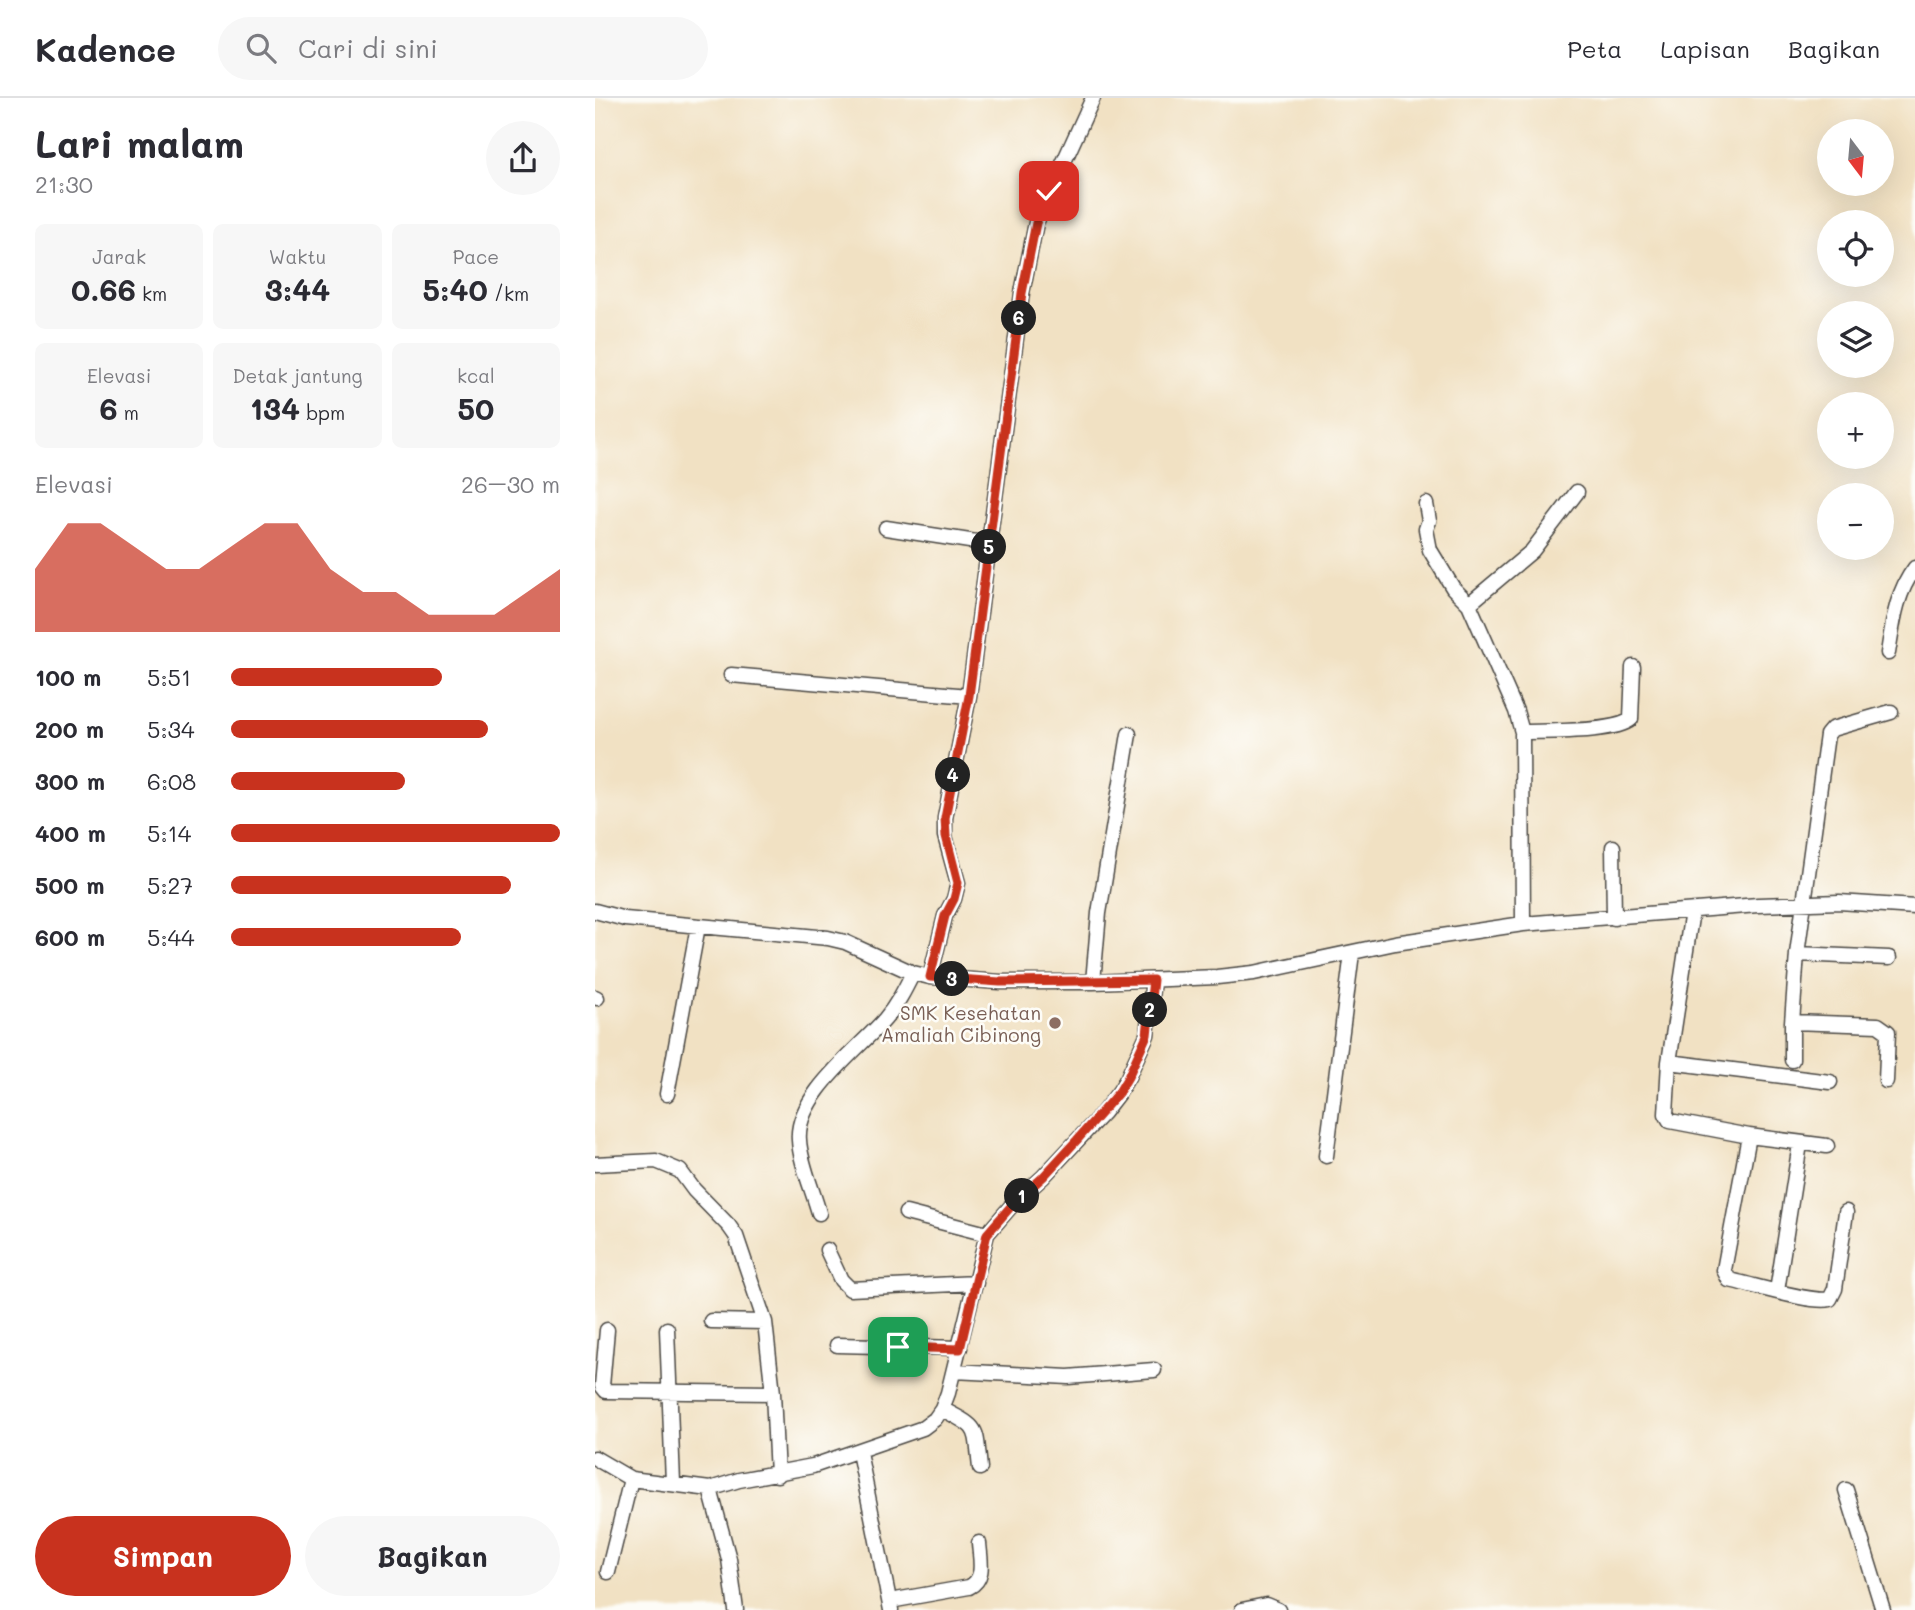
<!DOCTYPE html>
<html lang="id">
<head>
<meta charset="utf-8">
<style>
	:root { --surface:#fff; --page:#f7f7f7; --text:#2b2b33; --muted:#7c7c81; --line:#e1e1e2; --accent:#c8321e }
	body { margin:0; font-family:Mali,sans-serif; background:var(--page); color:var(--text); height:100vh; display:flex; flex-direction:column; font-size:26px; white-space:nowrap }
	* { box-sizing:border-box; margin:0 }
	p { font-size:23px; color:var(--muted) }
	.icon { flex:none; width:38px; height:38px; fill:none; stroke:currentColor; stroke-width:2; stroke-linecap:round; stroke-linejoin:round }
	.map { position:relative; flex:1; overflow:hidden }
	.drawer { display:flex; flex-direction:column; background:var(--surface); width:595px }
	.drawer>* { flex:none }
	.needle { width:46px; rotate:164deg }
	.buttons { position:absolute; left:1222px; top:21px; display:grid; gap:14px }
	.buttons a { display:grid; place-items:center; width:77px; height:77px; border-radius:50%; background:var(--surface); box-shadow:0 7px 28px #0002; font-size:35px }
	.pin { position:absolute; display:grid; place-items:center; width:60px; height:60px; color:#fff; margin:-30px; border-radius:14px; box-shadow:0 4px 10px #0006 }
	.km { position:absolute; width:35px; height:35px; margin:-18px; border-radius:50%; background:#222; color:#fff; font-size:19px; line-height:35px; text-align:center }
	.round { display:grid; place-items:center; flex:none; width:74px; height:74px; border-radius:37px; background:var(--page) }
	.headline { display:flex; align-items:center; justify-content:space-between; height:119px; padding:0 35px }
	h1 { font-size:38px; font-weight:700; line-height:52px }
	.stats { display:grid; grid-template-columns:repeat(3,1fr); gap:10px; height:119px; padding:7px 35px }
	.stats div { display:grid; align-content:center; border-radius:10px; background:var(--page); text-align:center }
	.stats b { font-size:30px; font-weight:700 }
	.stats small { font-size:19px; font-weight:400 }
	.stats p { font-size:19px }
	.chart { height:196px; padding:14px 35px }
	.chart p { display:flex; justify-content:space-between }
	.chart svg { width:100%; height:126px; margin-top:7px; fill:var(--accent); opacity:.7 }
	.button { display:flex; gap:14px; margin-top:auto; padding:14px 35px }
	.button a { flex:1; height:80px; border-radius:42px; background:var(--accent); color:#fff; font-size:28px; font-weight:700; line-height:80px; text-align:center }
	.button a+a { background:var(--page); color:var(--text) }
	ul { padding:0 35px; list-style:none; font-size:23px }
	li { display:grid; grid-template-columns:112px 84px 1fr; align-items:center; height:52px }
	li i { height:18px; border-radius:9px; background:var(--accent) }
	header { display:flex; align-items:center; gap:42px; box-sizing:border-box; height:98px; padding:0 35px; background:var(--surface); border-bottom:2px solid var(--line) }
	header strong { font-size:33px }
	nav { display:flex; gap:38px; margin-inline-start:auto; font-size:24px }
	.search { width:490px; height:63px; background:var(--page); display:flex; align-items:center; gap:18px; box-sizing:border-box; padding:0 24px; border-radius:38px; color:var(--muted); font-size:26px }
	main { display:flex; flex:1; min-height:0 }
	.map>svg:first-child { display:block }
	.lines { fill:none; stroke-linecap:round; stroke-linejoin:round }
	.street-casing { stroke:#494642; stroke-width:17 }
	.street { stroke:#fff; stroke-width:14 }
	.route-casing { stroke:#fff; stroke-width:14 }
	.route { stroke:#c8321e; stroke-width:9 }
	.education-dot { fill:#8d6e63; stroke:#fdfcf7; stroke-width:2.5 }
	.labels { text-anchor:middle; dominant-baseline:central; stroke-width:5; stroke-linejoin:round; paint-order:stroke }
	.education-label { font-size:19px; fill:#785e54; stroke:#fdfcf7; text-anchor:end }
</style>
</head>
<body>
<header>
<strong>Kadence</strong>
<div class="search"><svg class="icon" aria-label="search" viewBox="0 0 24 24"><circle cx="10" cy="10" r="6"/><path d="M15 15l6 6"/></svg>Cari di sini</div>
<nav><a>Peta</a><a>Lapisan</a><a>Bagikan</a></nav>
</header>
<main>
<section class="drawer">
<div class="headline"><div><h1>Lari malam</h1><p>21:30</p></div><a class="round"><svg class="icon" aria-label="share" viewBox="0 0 24 24"><path d="M12 15V3M7 8l5-5 5 5M5 13v7h14v-7"/></svg></a></div>
<div class="stats">
<div><p>Jarak</p><b>0.66<small> km</small></b></div>
<div><p>Waktu</p><b>3:44</b></div>
<div><p>Pace</p><b>5:40<small> /km</small></b></div>
</div>
<div class="stats">
<div><p>Elevasi</p><b>6<small> m</small></b></div>
<div><p>Detak jantung</p><b>134<small> bpm</small></b></div>
<div><p>kcal</p><b>50</b></div>
</div>
<div class="chart"><p><span>Elevasi</span>26–30 m</p>
<svg viewBox="0 0 160 44" preserveAspectRatio="none"><path d="M0 44V22L10 6L20 6L30 14L40 22L50 22L60 14L70 6L80 6L90 22L100 30L110 30L120 38L130 38L140 38L150 30L160 22V44z"/></svg>
</div>
<ul>
<li><b>100 m</b>5:51<i style="width:64%"></i></li>
<li><b>200 m</b>5:34<i style="width:78%"></i></li>
<li><b>300 m</b>6:08<i style="width:53%"></i></li>
<li><b>400 m</b>5:14<i style="width:100%"></i></li>
<li><b>500 m</b>5:27<i style="width:85%"></i></li>
<li><b>600 m</b>5:44<i style="width:70%"></i></li>
</ul>
<div class="button"><a>Simpan</a><a>Bagikan</a></div>
</section>
<div class="map">
<svg width="1320" height="1512" viewBox="0 0 1320 1512">
	<rect width="100%" height="100%" fill="#fdfcf7"/>
	<filter id="ink" filterUnits="userSpaceOnUse"><feTurbulence type="fractalNoise" baseFrequency=".0143" numOctaves="2"/><feDisplacementMap in="SourceGraphic" scale="14" xChannelSelector="R" yChannelSelector="G"/><feConvolveMatrix kernelMatrix="1 2 1 2 8 2 1 2 1" color-interpolation-filters="sRGB"/></filter>
	<filter id="wash" filterUnits="userSpaceOnUse"><feTurbulence type="fractalNoise" baseFrequency=".00686" numOctaves="4" result="noise"/><feDisplacementMap in="SourceGraphic" scale="28" xChannelSelector="R" yChannelSelector="G"/><feGaussianBlur stdDeviation="1.57" result="paint"/><feColorMatrix in="noise" values="0 0 0 0 0 0 0 0 0 0 0 0 0 0 0 0 0 1.4 0 .05"/><feComposite in="paint" operator="in"/></filter>
	<g filter="url(#wash)">
		<rect width="100%" height="100%" fill="#f1e1c3"/>
	</g>
	<g filter="url(#ink)">
		<g class="lines">
			<!-- street casing -->
			<g class="street-casing">
				<path id="street" d="M831 406 834 423 831 431 835 452 858 490 874 506 921 613 927 634 928 826
					M291 430 394 446
					M874 506 937 453 982 394
					M1293 555C1298 524 1301 495 1320 470
					M136 577 374 598
					M927 634C950 633 1021 635 1036 621L1038 569
					M1018 749 1019 820
					M0 813 30 821 233 840 250 844 318 875 335 879 405 884H498L622 879 659 875 800 845 928 826 1163 807 1244 804 1320 809
					M1097 813 1074 964 1071 1016 1075 1023 1154 1038 1129 1172 1134 1182C1155 1186 1218 1206 1235 1201L1240 1191 1251 1114
					M1202 856 1294 860
					M335 879 350 818 359 801 363 785 350 738V720L374 598 427 195 441 125 498 0
					M498 884 504 815 534 636
					M0 899 2 900
					M1197 924 1283 927 1293 934 1291 983
					M1197 962V924L1202 856 1232 637 1237 631 1296 614
					M1074 964 1235 984
					M72 996 103 828
					M1154 1038 1232 1048
					M731 1058 757 855
					M0 1066 61 1063 85 1073 99 1092 134 1128 141 1138 170 1224 178 1295 182 1377
					M224 1115C218 1093 205 1064 204 1042 200 998 264 951 290 921 302 907 310 891 318 875
					M311 1115 392 1136
					M232 1152 246 1182 255 1191 381 1185
					M1182 1193 1205 1046
					M116 1223 170 1224
					M72 1231 78 1385
					M12 1232 7 1288 11 1293 178 1295
					M242 1247 365 1250
					M359 1273 473 1279 559 1272
					M347 1311C386 1331 380 1328 385 1370
					M264 1354 296 1512
					M0 1360 36 1381 115 1391 144 1382 218 1368 328 1330 340 1321 347 1311 353 1295 392 1136 418 1106 448 1079 508 1015 524 994 533 979 552 937 558 882
					M115 1391 134 1461 141 1512
					M1251 1392 1288 1512
					M13 1474 36 1381
					M295 1503 374 1489C391 1481 385 1461 384 1445
					M647 1512 671 1507 683 1512"/>
			</g>
			<!-- street -->
			<use href="#street" class="street"/>
		</g>
	</g>
	<g class="lines" filter="url(#ink)">
		<!-- route casing -->
		<g class="route-casing">
			<path id="route" d="M303 1249 365 1251 392 1136 418 1106 448 1079 482 1042 524 994 533 979 552 937 558 882 405 884 335 879 350 818 359 801 363 785 351 738 350 720 374 598 427 195 441 125 454 93"/>
		</g>
		<!-- route -->
		<use href="#route" class="route"/>
	</g>
	<!-- markers -->
	<circle class="education-dot" cx="460" cy="925" r="7"/>
	<g class="labels">
		<!-- education labels -->
		<g class="education-label">
			<text x="446" y="914">SMK Kesehatan<tspan x="446" dy="22">Amaliah Cibinong</tspan></text>
		</g>
	</g>
</svg>
<div class="buttons">
<a><svg class="needle" viewBox="-14 -14 28 28"><path d="M0-13l5 13h-10z" fill="#e53935"/><path d="M0 13l5-13h-10z" fill="#7c7c81"/></svg></a>
<a><svg class="icon" aria-label="locate" viewBox="0 0 24 24"><circle cx="12" cy="12" r="6"/><path d="M12 2v4M12 18v4M2 12h4M18 12h4"/></svg></a>
<a><svg class="icon" aria-label="layers" viewBox="0 0 24 24"><path d="M12 4l9 5-9 5-9-5zM3 14l9 5 9-5"/></svg></a>
<a>+</a>
<a>−</a>
</div>
<div class="pin" style="left:303px;top:1249px;background:#1e9e55"><svg class="icon" aria-label="arrive" viewBox="0 0 24 24"><path d="M6 21V4h12l-3 4 3 4H6"/></svg></div>
<div class="pin" style="left:454px;top:93px;background:#d93025"><svg class="icon" aria-label="check" viewBox="0 0 24 24"><path d="M5 12l5 5 9-10"/></svg></div>
<b class="km" style="left:427px;top:1098px">1</b>
<b class="km" style="left:555px;top:912px">2</b>
<b class="km" style="left:357px;top:881px">3</b>
<b class="km" style="left:358px;top:677px">4</b>
<b class="km" style="left:394px;top:449px">5</b>
<b class="km" style="left:424px;top:220px">6</b>
</div>
</main>
</body>
</html>
